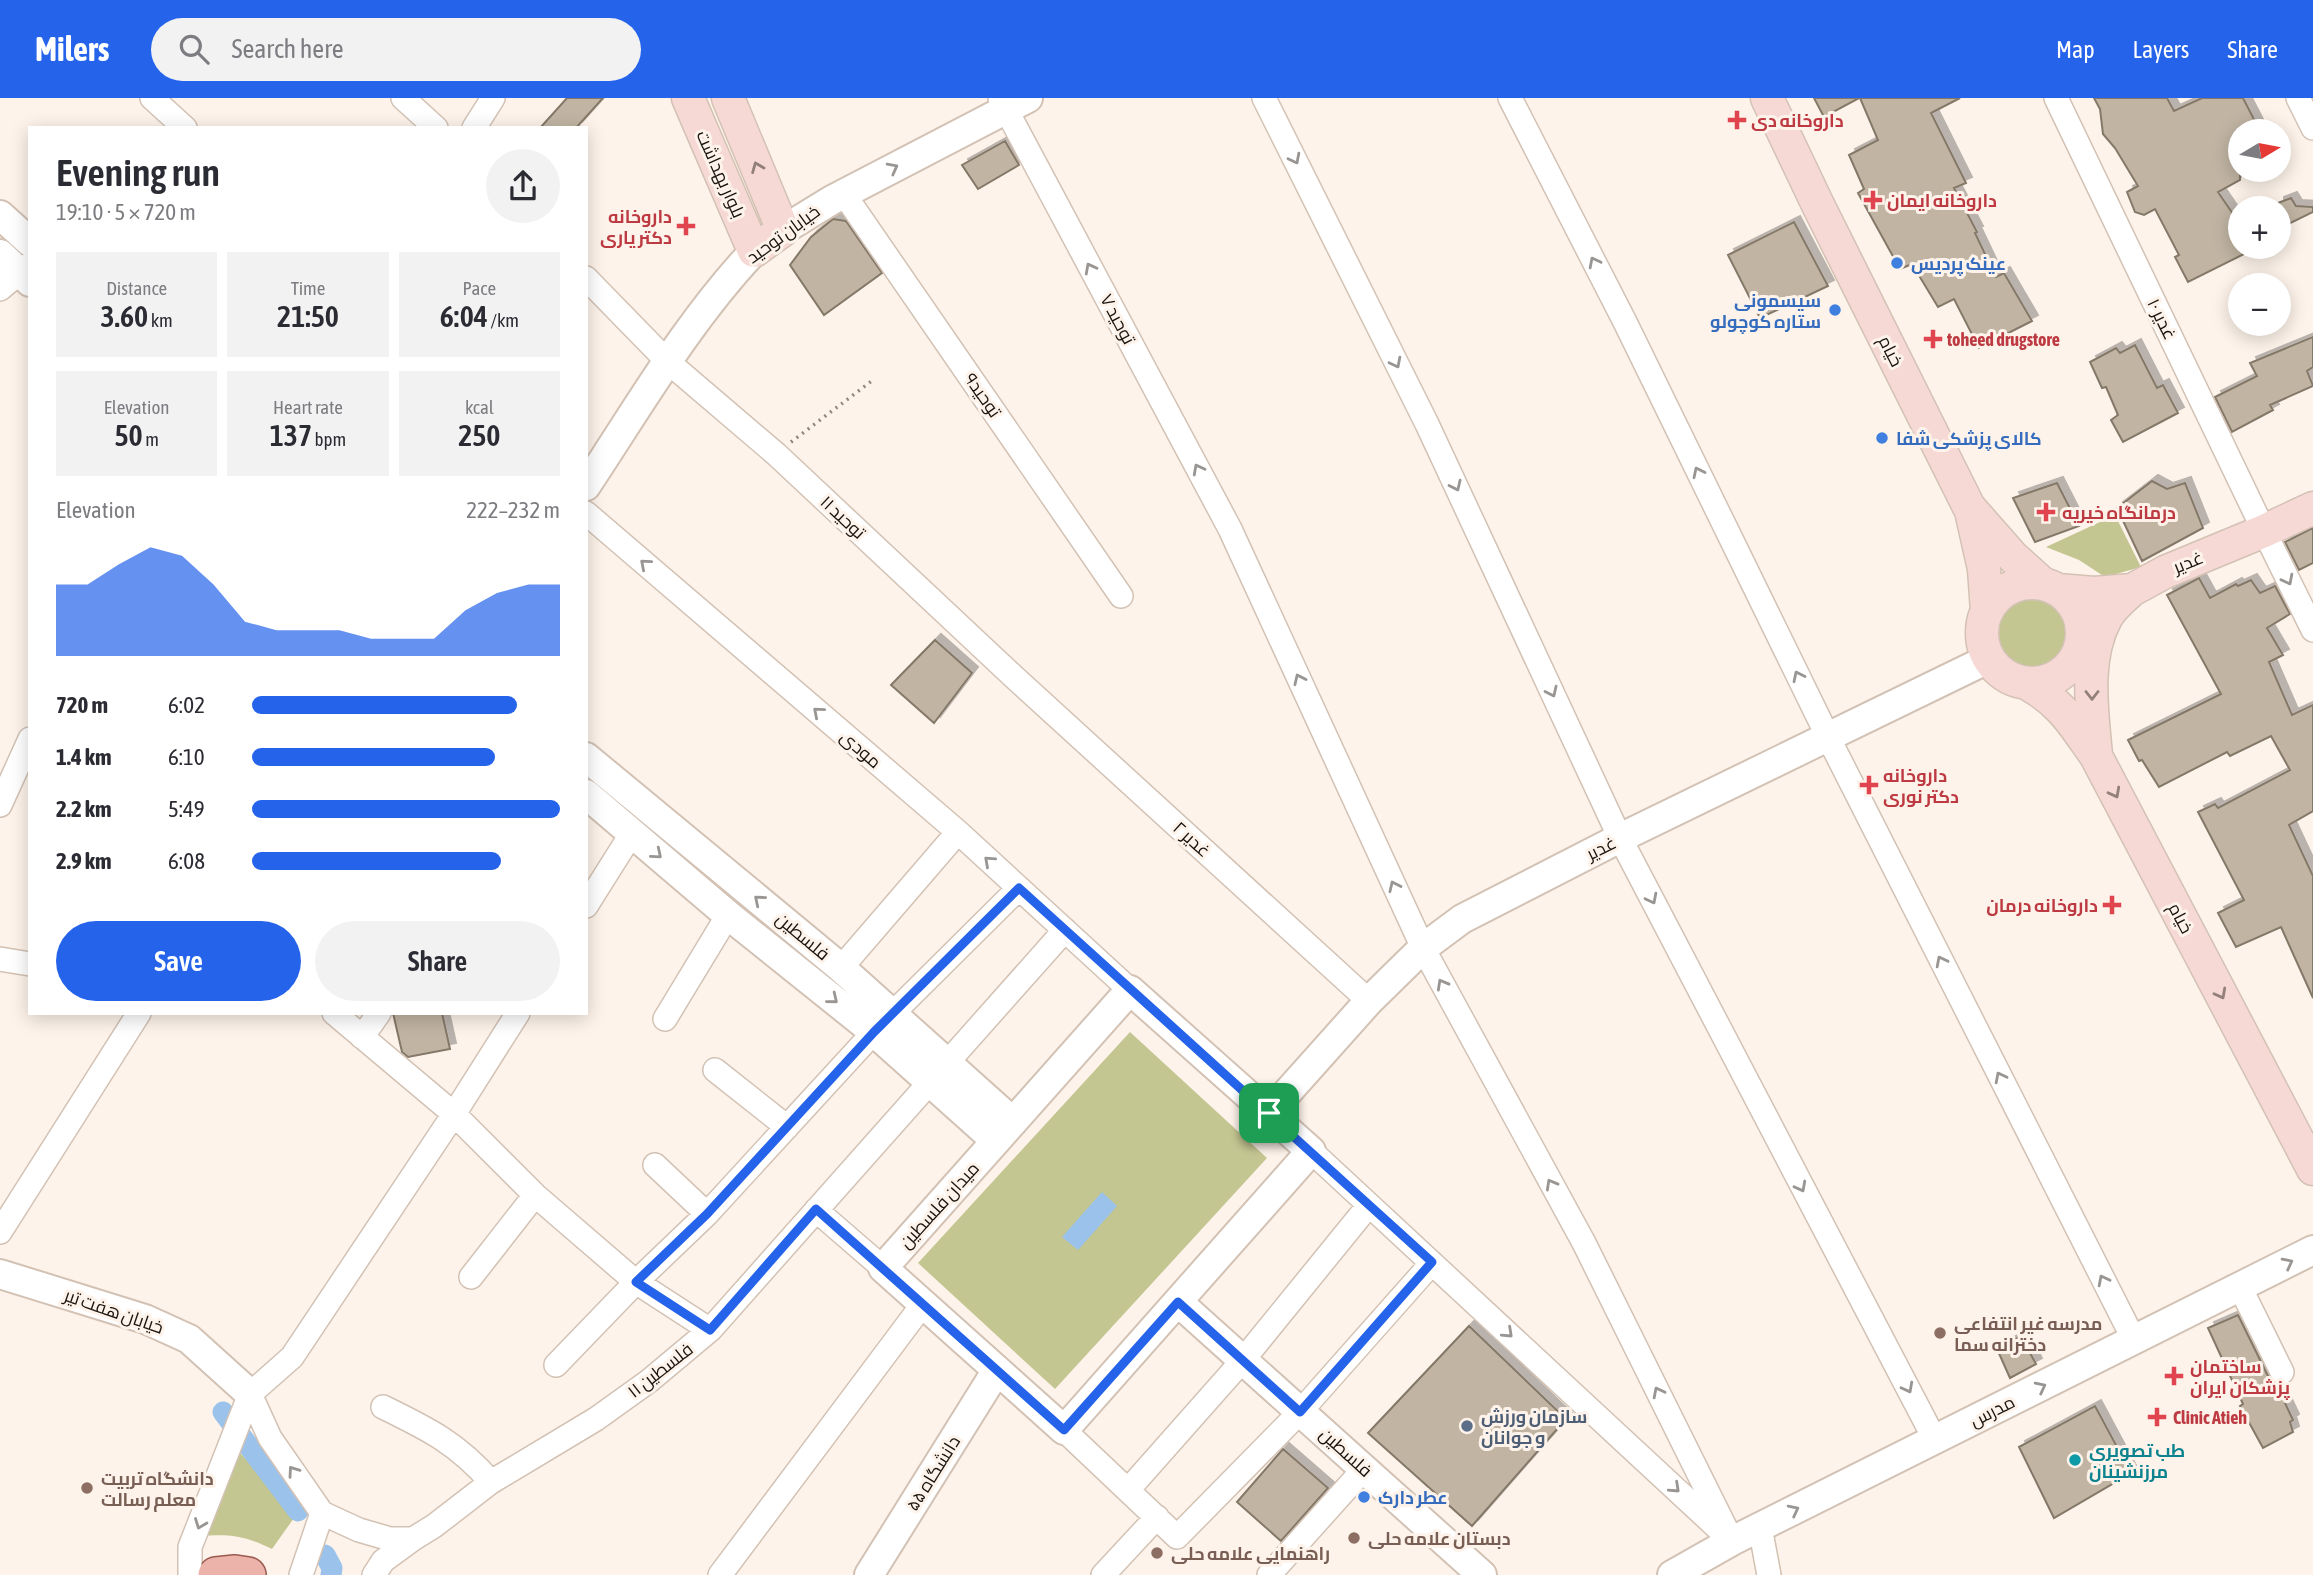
<!DOCTYPE html>
<html lang="en">
<head>
<meta charset="utf-8">
<style>
	:root { --surface:#fff; --page:#f2f2f3; --text:#2b2b33; --muted:#7c7c81; --accent:#2563eb }
	body { margin:0; font-family:"Asap Condensed",Cairo,sans-serif; background:var(--page); color:var(--text); height:100vh; display:flex; flex-direction:column; font-size:26px; white-space:nowrap }
	* { box-sizing:border-box; margin:0 }
	p { font-size:23px; color:var(--muted) }
	.icon { flex:none; width:38px; height:38px; fill:none; stroke:currentColor; stroke-width:2; stroke-linecap:round; stroke-linejoin:round }
	.map { position:relative; flex:1; overflow:hidden }
	.panel { position:absolute; left:28px; top:28px; width:560px; height:889px; display:flex; flex-direction:column; background:var(--surface); border-radius:0px; box-shadow:0 4px 18px #0003 }
	.panel>* { flex:none }
	.needle { width:46px; rotate:80deg }
	.fabs { position:absolute; left:2228px; top:21px; display:grid; gap:14px }
	.fabs a { display:grid; place-items:center; width:63px; height:63px; border-radius:50%; background:var(--surface); box-shadow:0 4px 18px #0003; font-size:35px }
	.pin { position:absolute; display:grid; place-items:center; width:60px; height:60px; color:#fff; margin:-30px; border-radius:14px; box-shadow:0 4px 10px #0006 }
	.round { display:grid; place-items:center; flex:none; width:74px; height:74px; border-radius:37px; background:var(--page) }
	.headline { display:flex; align-items:center; justify-content:space-between; height:119px; padding:0 28px }
	h1 { font-size:38px; font-weight:600; line-height:52px }
	.figures { display:grid; grid-template-columns:repeat(3,1fr); gap:10px; height:119px; padding:7px 28px }
	.figures div { display:grid; align-content:center; border-radius:0px; background:var(--page); text-align:center }
	.figures b { font-size:30px; font-weight:600 }
	.figures small { font-size:19px; font-weight:400 }
	.figures p { font-size:19px }
	.chart { height:196px; padding:14px 28px }
	.chart p { display:flex; justify-content:space-between }
	.chart svg { width:100%; height:126px; margin-top:7px; fill:var(--accent); opacity:.7 }
	.button { display:flex; gap:14px; margin-top:auto; padding:14px 28px }
	.button a { flex:1; height:80px; border-radius:42px; background:var(--accent); color:#fff; font-size:28px; font-weight:600; line-height:80px; text-align:center }
	.button a+a { background:var(--page); color:var(--text) }
	ul { padding:0 28px; list-style:none; font-size:23px }
	li { display:grid; grid-template-columns:112px 84px 1fr; align-items:center; height:52px }
	li i { height:18px; border-radius:9px; background:var(--accent) }
	header { display:flex; align-items:center; gap:42px; box-sizing:border-box; height:98px; padding:0 35px; background:var(--accent); color:#fff }
	header strong { font-size:33px }
	nav { display:flex; gap:38px; margin-inline-start:auto; font-size:24px }
	.search { width:490px; height:63px; background:var(--page); display:flex; align-items:center; gap:18px; box-sizing:border-box; padding:0 24px; border-radius:38px; color:var(--muted); font-size:26px }
	.map>svg:first-child { display:block }
	.green { fill:#c4c692 }
	.water { fill:#9ac2eb }
	.lines { fill:none; stroke-linecap:round; stroke-linejoin:round }
	.canal { stroke:#9ac2eb; stroke-width:21 }
	.building { fill:#c1b4a3; stroke:#847868; stroke-width:2; filter:url(#shadow) }
	.minor-casing { stroke:#d3c2b4; stroke-width:26 }
	.tertiary-casing { stroke:#d3c2b4; stroke-width:32 }
	.secondary-casing { stroke:#d3c2b4; stroke-width:35 }
	.primary-casing { stroke:#9a5a4f; stroke-width:38 }
	.path { stroke:#8e867f; stroke-width:3.5; stroke-dasharray:2 5; stroke-linecap:butt }
	.minor { stroke:#fff; stroke-width:23 }
	.tertiary { stroke:#fff; stroke-width:28 }
	.secondary { stroke:#f6d9d5; stroke-width:32 }
	.primary { stroke:#ecb3aa; stroke-width:35 }
	.oneway { stroke:#989593 }
	.oneway2 { stroke:#93807b }
	.route-casing { stroke:#fff; stroke-width:14 }
	.route { stroke:#2563eb; stroke-width:9 }
	.health-dot { fill:#e0444e; stroke:#fdf3ea; stroke-width:2.5 }
	.shop-dot { fill:#3f7fe0; stroke:#fdf3ea; stroke-width:2.5 }
	.education-dot { fill:#8d6e63; stroke:#fdf3ea; stroke-width:2.5 }
	.service-dot { fill:#5c6f8a; stroke:#fdf3ea; stroke-width:2.5 }
	.culture-dot { fill:#0f9aa8; stroke:#fdf3ea; stroke-width:2.5 }
	.labels { text-anchor:middle; dominant-baseline:central; stroke-width:6; stroke-linejoin:round; paint-order:stroke }
	.health-label { font-size:18px; font-weight:bold; fill:#be3a42; stroke:#fdf3ea; text-anchor:start }
	.street-label { font-size:18px; fill:#19130e; stroke:#fdf3ea }
	.shop-label { font-size:18px; font-weight:bold; fill:#366cbe; stroke:#fdf3ea; text-anchor:start }
	.education-label { font-size:18px; font-weight:bold; fill:#785e54; stroke:#fdf3ea; text-anchor:start }
	.service-label { font-size:18px; font-weight:bold; fill:#4e5e75; stroke:#fdf3ea; text-anchor:start }
	.culture-label { font-size:18px; font-weight:bold; fill:#0d838f; stroke:#fdf3ea; text-anchor:start }
</style>
</head>
<body>
<header>
<strong>Milers</strong>
<div class="search"><svg class="icon" aria-label="search" viewBox="0 0 24 24"><circle cx="10" cy="10" r="6"/><path d="M15 15l6 6"/></svg>Search here</div>
<nav><a>Map</a><a>Layers</a><a>Share</a></nav>
</header>
<div class="map">
<svg width="2313" height="1477" viewBox="0 0 2313 1477">
	<defs>
		<filter id="shadow"><feDropShadow dx="6" dy="-6" stdDeviation="0" flood-color="#0004"/></filter>
	</defs>
	<rect width="100%" height="100%" fill="#fdf3ea"/>
	<!-- green -->
	<path class="green" d="M2115 417 2141 469 2105 479 2079 462 2046 449Z
		M1999 535a35 35 0 1 1 70 0a35 35 0 1 1-70 0Z
		M1130 934 1267 1060 1055 1291 918 1165Z
		M235 1349 277 1396 294 1420 272 1451C246 1438 230 1436 202 1438Z"/>
	<!-- water -->
	<path class="water" d="M1102 1094 1117 1108 1078 1152 1062 1139Z"/>
	<g class="lines">
		<!-- canal -->
		<path class="canal" d="M223 1314 298 1413
			M325 1457 332 1470 331 1477"/>
	</g>
	<!-- building -->
	<path class="building" d="M567 0H603L576 30H540Z
		M1814 0H1859L1824 19Z
		M1860 0H1960L1931 15 1966 85 1954 90 1977 134 1975 135 1996 179 2004 175 2032 223 1979 250 1954 201 1938 209 1912 166 1900 171 1858 95 1864 91 1849 57 1878 42Z
		M2094 0H2167L2174 13 2202 0H2243L2260 33H2240V82L2218 94 2240 126V149H2244L2246 155 2188 184 2175 159 2179 157 2155 111 2144 117 2135 114 2127 94 2138 88 2115 50 2103 36 2100 11Z
		M1005 43 1019 67 978 91 962 67Z
		M2291 100 2296 108 2313 109V114L2278 131V105Z
		M833 121 846 123 882 175 824 217 790 167 811 139Z
		M1794 124 1828 188 1760 220 1728 157Z
		M2313 239V269L2307 273 2313 288 2270 307 2273 312 2232 334 2215 299 2257 278 2250 265Z
		M2135 247 2157 290 2163 287 2178 315 2123 344 2111 322 2118 317 2106 289 2102 290 2090 264 2116 250 2120 255Z
		M2152 383 2167 391 2185 385 2203 430 2142 463 2117 410Z
		M2057 385 2079 428 2035 444 2013 400Z
		M2313 430V465L2299 472 2285 444Z
		M2199 480 2210 500 2236 486 2238 488 2251 482 2260 495 2275 488 2290 516 2267 530 2283 557 2269 564 2292 617 2313 607V713L2289 727 2313 778V900L2281 829 2236 849 2218 815 2244 802 2198 714 2215 706 2218 710 2290 672 2271 638 2230 658 2227 654 2159 689 2142 662 2139 663 2128 642 2221 596 2167 497Z
		M935 542 972 575 934 625 891 587Z
		M393 915H442L450 951 408 959 402 954Z
		M2238 1217 2269 1280 2276 1286 2293 1322 2290 1324 2293 1334 2263 1350 2240 1308 2243 1306 2208 1230Z
		M1469 1228 1566 1321 1472 1428 1368 1335Z
		M2021 1238 2036 1266 2010 1280 1997 1251Z
		M2095 1308 2131 1375 2054 1420 2019 1349Z
		M1283 1351 1328 1390 1281 1443 1237 1404Z"/>
	<g class="lines">
		<!-- minor casing -->
		<g class="minor-casing">
			<path id="minor" d="M152 0 185 30
				M403 0 436 30
				M1000 0 1230 431 1423 850 1584 1145 1732 1443
				M1264 0 1427 326 1620 740 1935 1342
				M1510 0 1625 224 1828 639 2134 1242
				M2056 0 2264 433 2313 532
				M2298 0 2313 30
				M474 30 493 0
				M844 96 1121 498
				M586 180 667 263 776 356 1014 579 1369 903
				M0 191 30 166
				M586 415 958 734 1130 892
				M0 707 30 641
				M586 808 632 735
				M0 861 30 866
				M841 870 958 734
				M334 915 454 1016 535 1097 636 1184 710 1232
				M665 921 728 817
				M362 939 379 915
				M715 972 787 1029
				M1311 1053 1722 1434
				M655 1067 707 1116
				M816 1112 883 1170
				M0 1134 139 915
				M471 1179 535 1097
				M2240 1189 2282 1274
				M556 1267 636 1184 707 1116 874 934 1019 790
				M250 1296 292 1259 454 1016 518 915
				M383 1309C428 1331 457 1345 491 1384
				M1064 1332 1177 1439 1300 1314 1432 1165
				M1128 1392 1243 1262 1369 1107
				M322 1415 359 1432 390 1441H413L434 1428 491 1384 596 1321 649 1283 710 1232 1065 832
				M1760 1429 1769 1477
				M190 1477V1449L250 1296 270 1340 322 1415 301 1477
				M374 1477 383 1463 413 1441
				M720 1477 923 1206
				M1103 1477 1157 1419
				M1269 1477 1364 1371"/>
		</g>
		<!-- tertiary casing -->
		<g class="tertiary-casing">
			<path id="tertiary" d="M0 117 30 144
				M783 132 832 102 1028 0
				M0 156 30 184
				M586 388C639 308 688 223 754 153
				M586 659 841 870 1013 1024
				M586 696 728 817 874 934 996 1043
				M1130 892 1311 1053 1064 1332 883 1170Z
				M1269 1015 1369 903 1423 850 1462 821 1620 740 1988 561
				M0 1176 145 1221 189 1241 250 1296
				M1178 1204 1482 1477
				M869 1477 997 1272
				M1672 1477 1732 1443 2313 1152"/>
		</g>
		<!-- secondary casing -->
		<g class="secondary-casing">
			<path id="secondary" d="M688 0 754 153 783 132 728 0
				M1767 0 1818 107 1969 409 2013 459 2043 486
				M1971 413 1984 471 1987 513
				M1982 535a50 50 0 1 1 100 0a50 50 0 1 1-100 0Z
				M2058 492 2094 495 2132 492 2165 474 2264 433 2313 410
				M2028 586C2063 606 2073 626 2096 658L2313 1071
				M2096 657C2092 612 2084 561 2106 520 2112 509 2123 500 2132 492"/>
		</g>
		<!-- primary casing -->
		<g class="primary-casing">
			<path id="primary" d="M216 1477 235 1475 248 1477"/>
		</g>
		<!-- path -->
		<path class="path" d="M791 344 873 282"/>
		<!-- minor -->
		<use href="#minor" class="minor"/>
		<!-- tertiary -->
		<use href="#tertiary" class="tertiary"/>
		<!-- secondary -->
		<use href="#secondary" class="secondary"/>
		<!-- primary -->
		<use href="#primary" class="primary"/>
	</g>
	<!-- one-way arrows -->
	<defs><path id="oneway-chevron" d="M-2-3.5L2.5 0L-2 3.5" fill="none" stroke-width="1.6" stroke-linecap="round" stroke-linejoin="round" transform="scale(1.75)"/></defs>
	<g class="oneway">
		<use href="#oneway-chevron" transform="translate(1295 61) rotate(63)"/>
		<use href="#oneway-chevron" transform="translate(893 70) rotate(-28)"/>
		<use href="#oneway-chevron" transform="translate(1594 164) rotate(-117)"/>
		<use href="#oneway-chevron" transform="translate(1090 170) rotate(-118)"/>
		<use href="#oneway-chevron" transform="translate(1396 265) rotate(63)"/>
		<use href="#oneway-chevron" transform="translate(1198 371) rotate(-118)"/>
		<use href="#oneway-chevron" transform="translate(1698 374) rotate(-116)"/>
		<use href="#oneway-chevron" transform="translate(1456 388) rotate(65)"/>
		<use href="#oneway-chevron" transform="translate(645 466) rotate(-139)"/>
		<use href="#oneway-chevron" transform="translate(2288 482) rotate(63)"/>
		<use href="#oneway-chevron" transform="translate(1798 578) rotate(-116)"/>
		<use href="#oneway-chevron" transform="translate(1299 581) rotate(-115)"/>
		<use href="#oneway-chevron" transform="translate(1552 594) rotate(65)"/>
		<use href="#oneway-chevron" transform="translate(818 614) rotate(-139)"/>
		<use href="#oneway-chevron" transform="translate(657 756) rotate(40)"/>
		<use href="#oneway-chevron" transform="translate(989 763) rotate(-138)"/>
		<use href="#oneway-chevron" transform="translate(1394 788) rotate(-115)"/>
		<use href="#oneway-chevron" transform="translate(1652 801) rotate(63)"/>
		<use href="#oneway-chevron" transform="translate(759 802) rotate(-140)"/>
		<use href="#oneway-chevron" transform="translate(1941 863) rotate(-117)"/>
		<use href="#oneway-chevron" transform="translate(1442 886) rotate(-119)"/>
		<use href="#oneway-chevron" transform="translate(833 901) rotate(39)"/>
		<use href="#oneway-chevron" transform="translate(2000 979) rotate(-117)"/>
		<use href="#oneway-chevron" transform="translate(1551 1086) rotate(-119)"/>
		<use href="#oneway-chevron" transform="translate(1801 1089) rotate(62)"/>
		<use href="#oneway-chevron" transform="translate(2288 1165) rotate(-27)"/>
		<use href="#oneway-chevron" transform="translate(2103 1182) rotate(-117)"/>
		<use href="#oneway-chevron" transform="translate(1508 1235) rotate(43)"/>
		<use href="#oneway-chevron" transform="translate(2041 1289) rotate(-27)"/>
		<use href="#oneway-chevron" transform="translate(1908 1290) rotate(62)"/>
		<use href="#oneway-chevron" transform="translate(1658 1294) rotate(-117)"/>
		<use href="#oneway-chevron" transform="translate(293 1373) rotate(-125)"/>
		<use href="#oneway-chevron" transform="translate(1675 1390) rotate(43)"/>
		<use href="#oneway-chevron" transform="translate(1794 1412) rotate(-27)"/>
		<use href="#oneway-chevron" transform="translate(200 1426) rotate(111)"/>
	</g>
	<g class="oneway2">
		<use href="#oneway-chevron" transform="translate(757 69) rotate(-112)"/>
		<use href="#oneway-chevron" transform="translate(2092 597) rotate(90)"/>
		<use href="#oneway-chevron" transform="translate(2115 695) rotate(62)"/>
		<use href="#oneway-chevron" transform="translate(2221 896) rotate(62)"/>
	</g>
	<g class="lines">
		<!-- route casing -->
		<g class="route-casing">
			<path id="route" d="M1019 790 1432 1164 1300 1314 1178 1204 1064 1332 816 1111 710 1232 636 1184 707 1116 874 934Z"/>
		</g>
		<!-- route -->
		<use href="#route" class="route"/>
	</g>
	<!-- markers -->
	<g class="health-dot">
		<path d="M1733.5 11.5h7v7h7v7h-7v7h-7v-7h-7v-7h7z"/>
		<path d="M1869.5 91.5h7v7h7v7h-7v7h-7v-7h-7v-7h7z"/>
		<path d="M682.5 117.5h7v7h7v7h-7v7h-7v-7h-7v-7h7z"/>
		<path d="M1929.5 230.5h7v7h7v7h-7v7h-7v-7h-7v-7h7z"/>
		<path d="M2042.5 403.5h7v7h7v7h-7v7h-7v-7h-7v-7h7z"/>
		<path d="M1865.5 676.5h7v7h7v7h-7v7h-7v-7h-7v-7h7z"/>
		<path d="M2108.5 796.5h7v7h7v7h-7v7h-7v-7h-7v-7h7z"/>
		<path d="M2170.5 1267.5h7v7h7v7h-7v7h-7v-7h-7v-7h7z"/>
		<path d="M2153.5 1308.5h7v7h7v7h-7v7h-7v-7h-7v-7h7z"/>
	</g>
	<g class="shop-dot">
		<circle cx="1897" cy="165" r="7"/>
		<circle cx="1835" cy="212" r="7"/>
		<circle cx="1882" cy="340" r="7"/>
		<circle cx="1364" cy="1399" r="7"/>
	</g>
	<g class="education-dot">
		<circle cx="1940" cy="1235" r="7"/>
		<circle cx="87" cy="1390" r="7"/>
		<circle cx="1354" cy="1440" r="7"/>
		<circle cx="1157" cy="1455" r="7"/>
	</g>
	<circle class="service-dot" cx="1467" cy="1328" r="7"/>
	<circle class="culture-dot" cx="2075" cy="1362" r="7"/>
	<g class="labels">
		<!-- health labels -->
		<g class="health-label">
			<text x="1751" y="22">داروخانه دی</text>
			<text x="1887" y="102">داروخانه ایمان</text>
			<text x="672" y="118" text-anchor="end">داروخانه<tspan x="672" dy="21">دکتر یاری</tspan></text>
			<text x="1947" y="241">toheed drugstore</text>
			<text x="2062" y="414">درمانگاه خیریه</text>
			<text x="1883" y="677">داروخانه<tspan x="1883" dy="21">دکتر نوری</tspan></text>
			<text x="2098" y="807" text-anchor="end">داروخانه درمان</text>
			<text x="2190" y="1268">ساختمان<tspan x="2190" dy="21">پزشکان ایران</tspan></text>
			<text x="2173" y="1319">Clinic Atieh</text>
		</g>
		<!-- street labels -->
		<g class="street-label">
			<text transform="translate(721 76) rotate(66)">بلوار بهداشت</text>
			<text transform="translate(783 136) rotate(-36)">خیابان توحید</text>
			<text transform="translate(1118 221) rotate(62)">توحید ۷</text>
			<text transform="translate(2162 221) rotate(64)">غدیر ۱۰</text>
			<text transform="translate(1891 253) rotate(63)">خیام</text>
			<text transform="translate(983 297) rotate(55)">توحید۹</text>
			<text transform="translate(843 419) rotate(43)">توحید ۱۱</text>
			<text transform="translate(2188 464) rotate(-22)">غدیر</text>
			<text transform="translate(861 651) rotate(41)">مودی</text>
			<text transform="translate(1192 741) rotate(42)">غدیر ۲</text>
			<text transform="translate(1601 750) rotate(-26)">غدیر</text>
			<text transform="translate(2181 820) rotate(62)">خیام</text>
			<text transform="translate(803 838) rotate(40)">فلسطین</text>
			<text transform="translate(939 1107) rotate(-48)">میدان فلسطین</text>
			<text transform="translate(114 1213) rotate(19)">خیابان هفت تیر</text>
			<text transform="translate(660 1272) rotate(-38)">فلسطین ۱۱</text>
			<text transform="translate(1992 1313) rotate(-27)">مدرس</text>
			<text transform="translate(1346 1354) rotate(42)">فلسطین</text>
			<text transform="translate(933 1375) rotate(-58)">دانشگاه ۵۵</text>
		</g>
		<!-- shop labels -->
		<g class="shop-label">
			<text x="1911" y="165">عینک پردیس</text>
			<text x="1821" y="202" text-anchor="end">سیسمونی<tspan x="1821" dy="21">ستاره کوچولو</tspan></text>
			<text x="1896" y="340">کالای پزشکی شفا</text>
			<text x="1378" y="1399">عطر دارک</text>
		</g>
		<!-- education labels -->
		<g class="education-label">
			<text x="1954" y="1225">مدرسه غیر انتفاعی<tspan x="1954" dy="21">دخترانه سما</tspan></text>
			<text x="101" y="1380">دانشگاه تربیت<tspan x="101" dy="21">معلم رسالت</tspan></text>
			<text x="1368" y="1440">دبستان علامه حلی</text>
			<text x="1171" y="1455">راهنمایی علامه حلی</text>
		</g>
		<!-- service labels -->
		<g class="service-label">
			<text x="1481" y="1318">سازمان ورزش<tspan x="1481" dy="21">و جوانان</tspan></text>
		</g>
		<!-- culture labels -->
		<g class="culture-label">
			<text x="2089" y="1352">طب تصویری<tspan x="2089" dy="21">مرزنشینان</tspan></text>
		</g>
	</g>
</svg>
<div class="fabs">
<a><svg class="needle" viewBox="-14 -14 28 28"><path d="M0-13l5 13h-10z" fill="#e53935"/><path d="M0 13l5-13h-10z" fill="#7c7c81"/></svg></a>
<a>+</a>
<a>−</a>
</div>
<div class="pin" style="left:1269px;top:1015px;background:#1e9e55"><svg class="icon" aria-label="arrive" viewBox="0 0 24 24"><path d="M6 21V4h12l-3 4 3 4H6"/></svg></div>
<section class="panel">
<div class="headline"><div><h1>Evening run</h1><p>19:10 · 5 × 720 m</p></div><a class="round"><svg class="icon" aria-label="share" viewBox="0 0 24 24"><path d="M12 15V3M7 8l5-5 5 5M5 13v7h14v-7"/></svg></a></div>
<div class="figures">
<div><p>Distance</p><b>3.60<small> km</small></b></div>
<div><p>Time</p><b>21:50</b></div>
<div><p>Pace</p><b>6:04<small> /km</small></b></div>
</div>
<div class="figures">
<div><p>Elevation</p><b>50<small> m</small></b></div>
<div><p>Heart rate</p><b>137<small> bpm</small></b></div>
<div><p>kcal</p><b>250</b></div>
</div>
<div class="chart"><p><span>Elevation</span>222–232 m</p>
<svg viewBox="0 0 160 44" preserveAspectRatio="none"><path d="M0 44V19L10 19L20 12L30 6L40 9L50 19L60 32L70 35L80 35L90 35L100 38L110 38L120 38L130 28L140 22L150 19L160 19V44z"/></svg>
</div>
<ul>
<li><b>720 m</b>6:02<i style="width:86%"></i></li>
<li><b>1.4 km</b>6:10<i style="width:79%"></i></li>
<li><b>2.2 km</b>5:49<i style="width:100%"></i></li>
<li><b>2.9 km</b>6:08<i style="width:81%"></i></li>
</ul>
<div class="button"><a>Save</a><a>Share</a></div>
</section>
</div>
</body>
</html>
